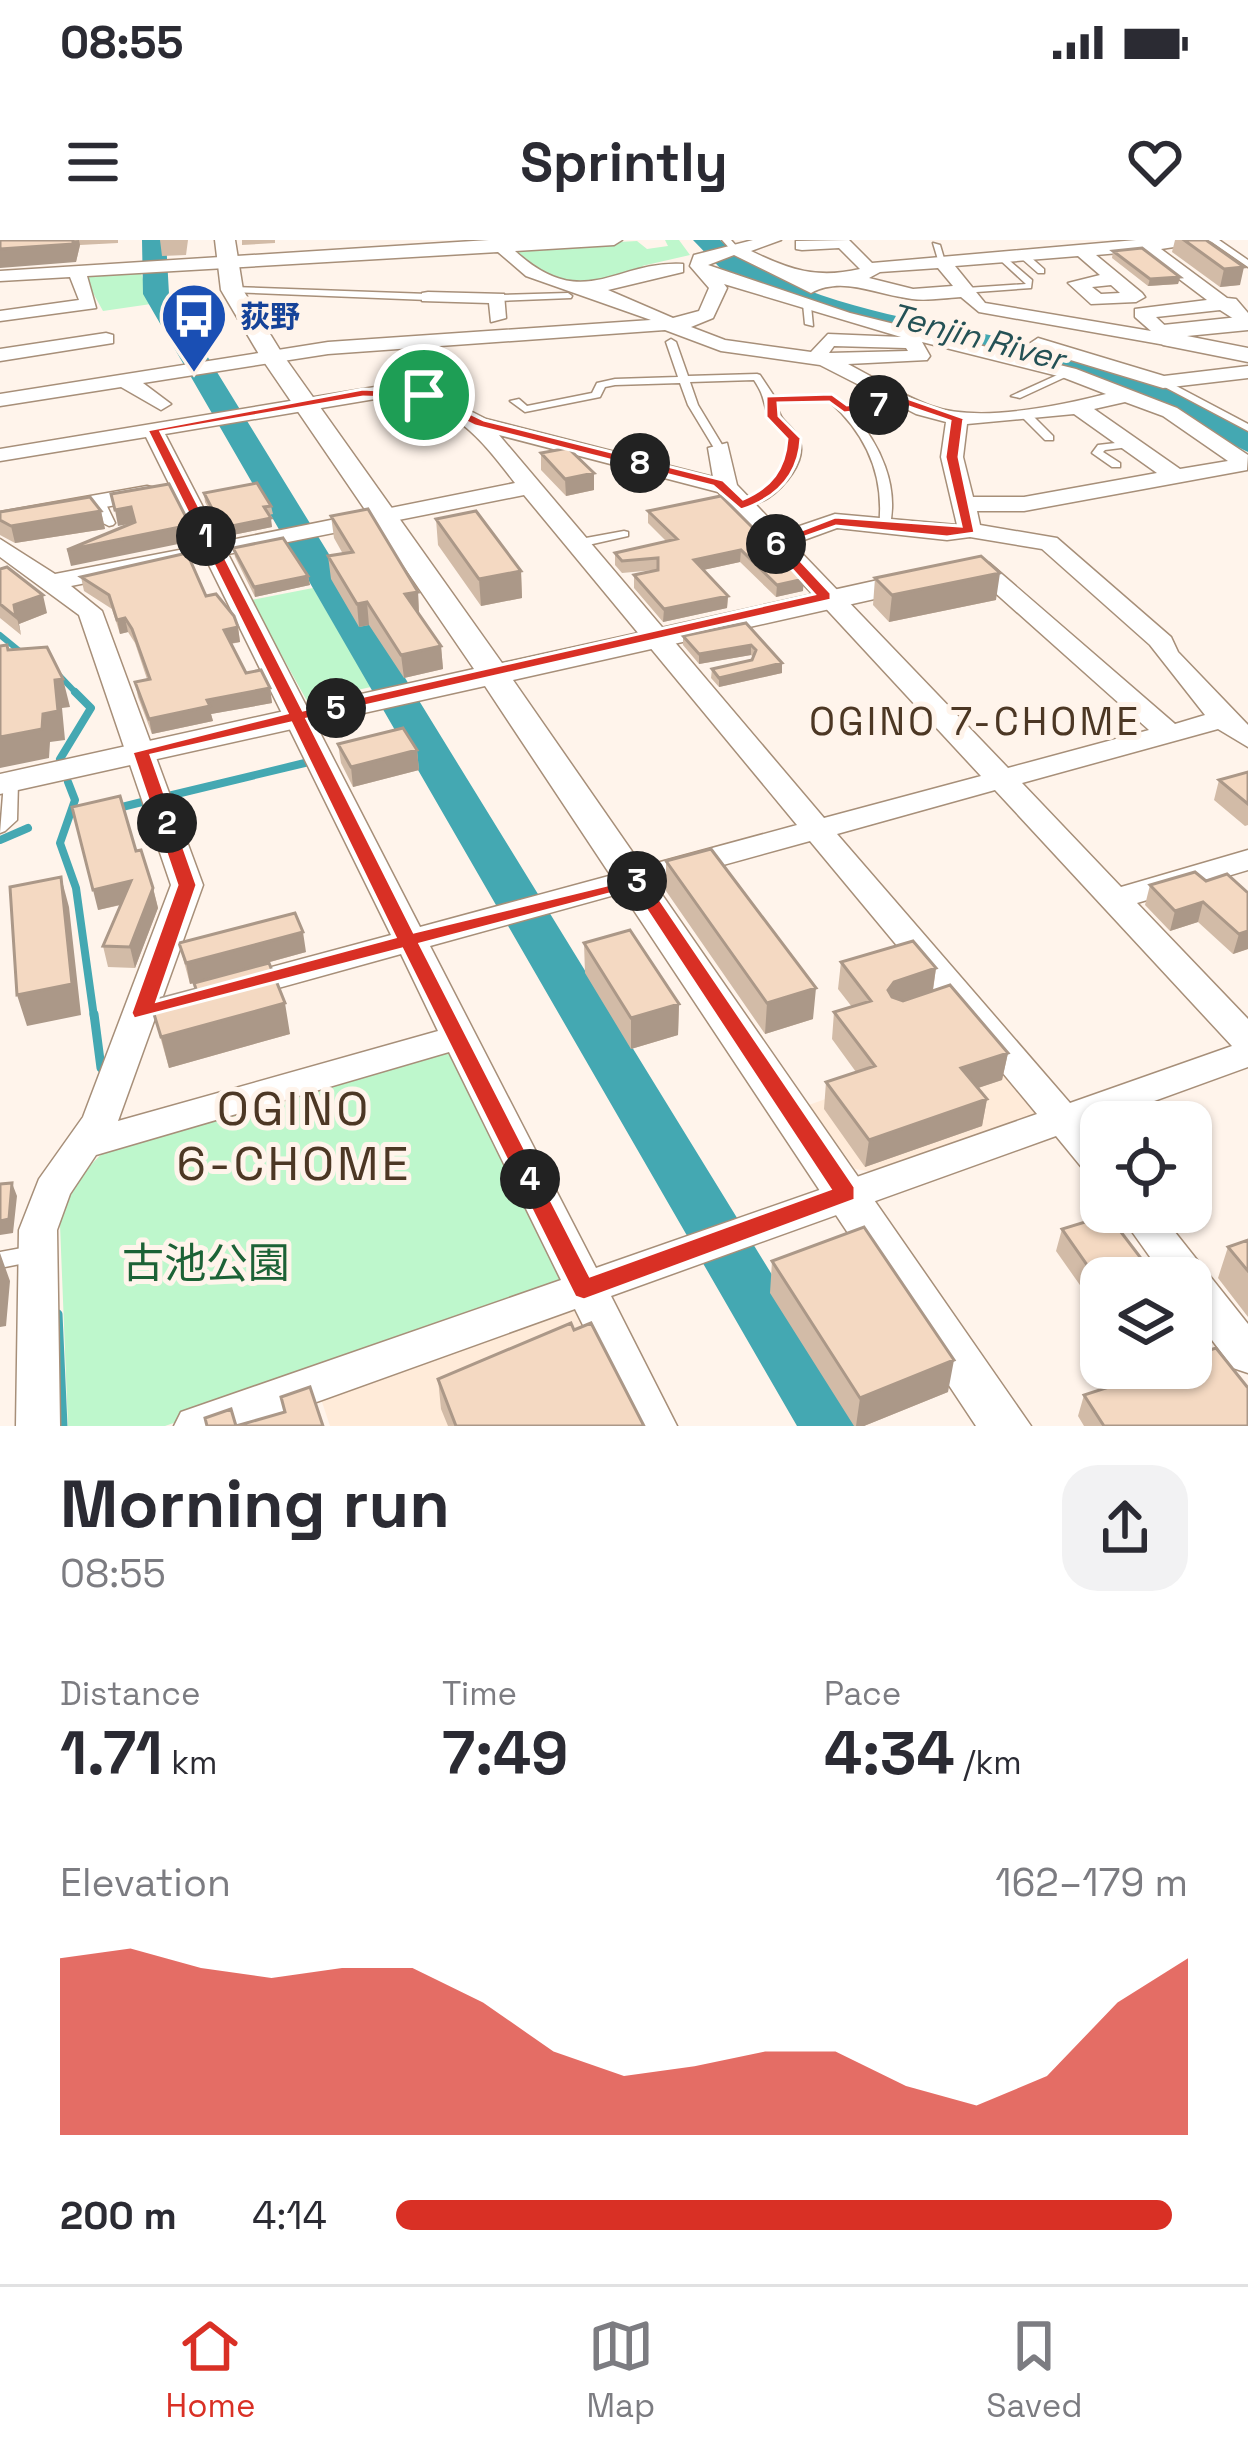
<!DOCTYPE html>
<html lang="en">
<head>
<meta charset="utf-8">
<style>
	:root { --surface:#fff; --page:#f2f2f3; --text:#2b2b33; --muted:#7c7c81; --line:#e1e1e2; --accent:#d93025 }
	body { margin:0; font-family:"Space Grotesk","Noto Sans JP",sans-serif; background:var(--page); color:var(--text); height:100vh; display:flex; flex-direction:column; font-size:45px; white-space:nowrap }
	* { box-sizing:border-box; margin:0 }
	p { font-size:39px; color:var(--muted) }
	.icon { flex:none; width:66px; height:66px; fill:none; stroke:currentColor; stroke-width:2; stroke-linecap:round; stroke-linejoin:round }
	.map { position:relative; height:1186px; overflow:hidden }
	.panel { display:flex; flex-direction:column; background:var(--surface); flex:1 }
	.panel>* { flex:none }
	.controls { position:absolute; left:1080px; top:861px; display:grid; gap:24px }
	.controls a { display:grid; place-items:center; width:132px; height:132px; border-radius:24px; background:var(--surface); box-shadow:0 3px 9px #0004; font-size:60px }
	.pin { position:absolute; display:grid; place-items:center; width:102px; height:102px; color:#fff; margin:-51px; border:6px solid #fff; border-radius:50%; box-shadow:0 3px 12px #0007 }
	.km { position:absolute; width:60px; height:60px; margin:-30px; border-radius:50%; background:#222; color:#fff; font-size:33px; line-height:60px; text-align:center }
	.round { display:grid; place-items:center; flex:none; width:126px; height:126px; border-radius:36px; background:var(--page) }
	.head { display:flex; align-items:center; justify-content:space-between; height:204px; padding:0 60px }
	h1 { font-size:66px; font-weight:800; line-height:90px }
	.stats { display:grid; grid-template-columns:repeat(3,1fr); gap:18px; height:204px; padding:12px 60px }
	.stats div { display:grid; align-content:center }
	.stats b { font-size:60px; font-weight:800 }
	.stats small { font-size:33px; font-weight:400 }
	.stats p { font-size:33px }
	.chart { height:336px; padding:24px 60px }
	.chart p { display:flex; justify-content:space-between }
	.chart svg { width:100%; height:216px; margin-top:12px; fill:var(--accent); opacity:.7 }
	ul { padding:0 60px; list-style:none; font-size:39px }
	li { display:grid; grid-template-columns:192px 144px 1fr; align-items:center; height:90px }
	li i { height:30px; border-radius:15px; background:var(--accent) }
	.status { display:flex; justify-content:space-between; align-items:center; height:84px; padding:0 60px; background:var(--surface); direction:ltr }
	.status svg { height:33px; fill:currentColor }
	header { display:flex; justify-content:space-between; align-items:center; height:156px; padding:0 60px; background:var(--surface); font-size:54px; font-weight:800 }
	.tab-bar { display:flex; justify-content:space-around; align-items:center; height:168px; border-top:3px solid var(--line); background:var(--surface); font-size:33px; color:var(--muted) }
	.tab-bar a { display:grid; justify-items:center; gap:6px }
	.tab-bar .on { color:var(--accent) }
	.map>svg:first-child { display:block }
	.built { fill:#ffebd9 }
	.green { fill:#bef7cc }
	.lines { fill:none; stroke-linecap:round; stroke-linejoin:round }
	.stream-far2 { stroke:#44a8b2; stroke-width:6 }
	.stream-far1 { stroke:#44a8b2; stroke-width:8 }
	.stream { stroke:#44a8b2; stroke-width:9 }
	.river { fill:#44a8b2; fill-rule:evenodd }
	.service-casing { stroke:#a78f79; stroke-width:3 }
	.minor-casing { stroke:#a78f79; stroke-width:3 }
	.tertiary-casing { stroke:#a78f79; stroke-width:3 }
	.service { fill:#fff; fill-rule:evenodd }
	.minor { fill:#fff; fill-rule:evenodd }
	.tertiary { fill:#fff; fill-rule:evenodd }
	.wall { fill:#d2bba7 }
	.shaded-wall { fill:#ab9888 }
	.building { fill:#f4d9c2; stroke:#ab9888; stroke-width:3 }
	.route { fill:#d93025; stroke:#fff; stroke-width:3; fill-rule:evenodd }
	.labels { text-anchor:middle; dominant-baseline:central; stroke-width:10; stroke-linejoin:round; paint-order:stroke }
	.far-transit-label { font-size:30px; font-weight:bold; fill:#164399; stroke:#fff4eb; text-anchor:start }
	.far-water-label { font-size:33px; font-style:italic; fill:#245155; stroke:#fff4eb }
	.neighbourhood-label { font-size:39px; letter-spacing:3px; fill:#4c3724; stroke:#fff4eb }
	.near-park-label { font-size:42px; fill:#1c6236; stroke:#fff4eb }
	.near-neighbourhood-label { font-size:48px; letter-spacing:3px; fill:#4c3724; stroke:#fff4eb }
</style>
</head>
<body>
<div class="status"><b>08:55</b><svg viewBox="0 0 49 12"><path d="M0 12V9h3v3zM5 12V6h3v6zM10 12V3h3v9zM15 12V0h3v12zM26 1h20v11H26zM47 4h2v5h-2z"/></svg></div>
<header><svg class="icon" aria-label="menu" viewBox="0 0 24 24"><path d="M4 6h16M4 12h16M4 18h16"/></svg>Sprintly<svg class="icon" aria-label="heart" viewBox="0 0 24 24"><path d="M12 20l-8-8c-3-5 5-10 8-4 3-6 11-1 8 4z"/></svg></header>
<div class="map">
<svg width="1248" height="1186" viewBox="0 0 1248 1186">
	<rect width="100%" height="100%" fill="#fff4eb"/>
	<!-- built -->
	<path class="built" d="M989 799 1043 863 1037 875 873 932 855 929 809 865Z
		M564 1065 582 1071 639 1186H330L319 1153Z"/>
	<!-- green -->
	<path class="green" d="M665 0H679L690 15 642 26 653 33 574 45 512 19 511 8 637 1 647 9 668 6Z
		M140 30 151 64 103 71 83 35Z
		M313 348 371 447 307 461 251 360Z
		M450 805 565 1032 558 1049 165 1186H68L60 985C67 950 86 928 112 904Z"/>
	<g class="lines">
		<!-- stream-far2 -->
		<path class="stream-far2" d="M0 395 22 413
			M56 432 78 455"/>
		<!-- stream-far1 -->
		<path class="stream-far1" d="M403 499 420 495
			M60 519 91 468 75 452
			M68 542 75 560 60 603 76 648 94 777
			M164 557 313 521
			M118 568 150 560
			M0 600 28 588"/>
		<!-- stream -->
		<path class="stream" d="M94 774 101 828
			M58 1074 63 1186"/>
		<!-- river -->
		<path class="river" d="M142 0H166L169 54 865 1186H797L143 54Z
			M693 0H720C796 69 944 83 1042 106 1115 123 1185 148 1248 188V212L1095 138 870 84 761 49 721 29Z"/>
		<!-- service casing -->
		<g class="service-casing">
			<path id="service" d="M722 0H731L739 9 732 11Z
				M1209 0H1219L1248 20V27Z
				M933 3 940 5 946 25 939 23Z
				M1021 14H1027L1044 29V33H1038L1021 18Z
				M1003 15 1032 40 1031 48 963 53V49L966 48 1026 44 1000 20V16Z
				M232 47 428 54 432 57 428 60 229 52 228 50Z
				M568 53 572 56 571 58 498 61 494 58 498 55Z
				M803 64 811 66 813 86 805 84Z
				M671 99 676 102 688 136 757 134 760 135 774 156 832 155 846 166 911 160V164L907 165 851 171C880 204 900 246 889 289L885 290 879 287C885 236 867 195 829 161L776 162C779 184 795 185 800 202 806 222 784 247 768 258 760 263 749 266 741 269L737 268V264C758 254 806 224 786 196 781 188 771 184 768 175 762 158 765 157 754 140L690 142 698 165 724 208 719 211 714 208 688 165 680 143 615 145 605 147 600 157 525 172 510 161 519 159 527 166 592 153 597 143 615 139 678 137 666 102Z
				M1066 131 1074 133 1020 158 1011 156Z
				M1163 139 1248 184V191L1159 144 1158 142Z
				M1021 172H1029L1053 196V200H1045L1021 176Z
				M1133 201 1138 204 1137 206 1105 210 1103 212 1120 223V227H1112L1092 213 1098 205Z
				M99 259 105 262 115 283 113 285 109 286 103 283 93 262Z
				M624 291 628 292V296L575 308 569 304 575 300Z
				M11 538 18 542 17 580 5 591 0 593 4 542Z
				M38 1005 45 1007 48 1013 45 1019 0 1028V1012Z"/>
		</g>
		<!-- minor casing -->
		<g class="minor-casing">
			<path id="minor" d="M489 0H622L614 5 515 11C584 74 615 20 683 24V32L608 50 673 78 699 71 709 48 690 26 694 15 753 0H781L751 11C790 30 817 39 860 29L839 8 802 10 796 9V1L849 0 872 23 1136 0H1220L1161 9 1227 58 1236 59 1248 73V88L1220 70 1156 77 1180 100 1171 106 979 72 961 57C945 58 927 61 912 59 873 54 843 36 811 53L734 15 708 25 850 73 1076 129 1177 168 1248 215 1247 230 1024 271H977L980 285 1057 298 1171 397 1178 412 1248 485V507L1218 489 1022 543 1121 647 1248 610V630L1137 663 1248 779V827L1088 885 1101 899V939L1088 935 1056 896 611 1056 677 1186H633L575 1069 250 1186H174L181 1172 561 1040 449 812 96 915 70 954 57 990 60 1186H16L19 990 39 939 83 877 171 645 79 375 0 317V299L55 334 200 306 146 197 0 221V209L393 144 431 151 486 179 713 237 708 208 727 203 737 245 782 292 835 274 957 285 941 217 946 182 916 174 820 125 721 111 665 90 328 114 143 143 171 164 161 170 121 147 0 166V154L328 102 651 80 526 36 498 12 87 36 96 68 0 81V71L79 60 70 37 0 41V31ZM1142 11 1207 60 1135 69V77L1151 91 985 63 955 26 1078 16 1100 35 1068 43 1091 64 1136 62 1145 57 1142 53 1096 15ZM938 28 953 46 913 49 869 38 880 32ZM724 44 901 97 828 94 811 112 725 100 691 87 713 78 727 48ZM1111 45 1120 53 1101 54 1092 47ZM922 102 1062 137 1106 154C1059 166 977 183 931 166 903 156 875 138 848 124L927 120 930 116ZM834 106 906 108 908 111 829 113ZM393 156C455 166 479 196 515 243L221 302 165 194ZM1125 162 1163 176 1228 221 1180 229 1094 169ZM1074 174 1157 233 1024 257H973L963 217 967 184ZM499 195 718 252 981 536 824 578ZM524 255 797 585 420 687 228 314ZM837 288 947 300 970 297 1042 309 1150 405 1205 475 1175 484 989 323H973V333L1149 490 1008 528 793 304ZM206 319 391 695 223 740 218 748 223 756 235 760 401 714 438 791 118 881 203 645 102 371 71 346ZM995 550 1232 806 1070 863 837 594ZM810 601 1037 874 596 1028 430 706Z
				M428 52 504 54 506 78 491 82 489 63 422 61V53Z
				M106 93 113 95V103L0 121V109Z
				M1038 98 1164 136 1248 126V138L1163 148 1031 108 1029 104Z
				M147 246 155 248V258L0 286V272Z
				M1118 972H1159L1248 1084V1133L1233 1128 1191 1072V1038H1165Z"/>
		</g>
		<!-- tertiary casing -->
		<g class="tertiary-casing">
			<path id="tertiary" d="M215 0H235L243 50 283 115 502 423 919 331 934 340 919 349 513 440 1031 1186H976L485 446 0 554V534L474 429 260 116 221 50Z
				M1248 76V90L1187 96 1248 108V122L1163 105 1152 92 1163 85Z"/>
		</g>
		<!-- service -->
		<use href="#service" class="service"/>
		<!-- minor -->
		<use href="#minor" class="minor"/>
		<!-- tertiary -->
		<use href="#tertiary" class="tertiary"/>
	</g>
	<!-- wall -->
	<path class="wall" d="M0 0H118V3L80 5 76 22Z
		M160 0H188L186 15 162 16Z
		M242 0H275V3L242 5Z
		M1175 0H1206L1240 45 1220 47 1172 12Z
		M1113 11 1180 37 1178 44 1148 46 1112 18Z
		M541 213 594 250 566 256 541 230Z
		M204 253 271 266 273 274 269 275 272 287 223 297 205 262Z
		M721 256 803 351 776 357 740 322 703 330 728 356 727 368 663 382 634 348V335L655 330 622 333 615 325V313L667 302 648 283V271Z
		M101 271 105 289 15 303 0 295V272Z
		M331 276 418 352 419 374 441 406 443 429 404 438 369 385 359 387 331 339 328 316 343 314 334 298Z
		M436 279 521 331 522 358 481 366 438 305Z
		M233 308 308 336 310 345 255 357 235 317Z
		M0 329 47 373 19 384 21 395 0 378Z
		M81 337 206 356 238 387 240 402 231 404 246 433 270 448 272 463 211 474 213 481 152 494 138 457 135 442 147 439 135 403 128 392 120 394 112 369 84 351Z
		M875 338 996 360 889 382 873 365Z
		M746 383 782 423V433L719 447 711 438 712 429 752 420 753 417 751 415 699 424 683 405V396Z
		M338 504 417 510 419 530 353 547 341 523Z
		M1248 532V585L1245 586 1214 560 1219 540Z
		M136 611 153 648 158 668 135 728 108 727 103 706 121 665 98 670Z
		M666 621 813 779 765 794 666 651Z
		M1206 641 1248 709 1233 714 1198 682 1170 691 1145 665 1150 645Z
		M179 703 306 712 245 729 290 794 169 828 150 761 195 749 194 743 190 744Z
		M584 703 679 764 678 795 631 809 585 733Z
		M841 722 936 728 933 751 1008 813 1002 840 978 848 987 859 982 886 865 927 824 869 826 842 856 832 832 799 834 772 852 767 838 749Z
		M1062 989 1101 1038V1075L1056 1011Z
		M1248 1000V1077L1218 1038 1228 1007Z
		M772 1021 948 1152 864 1186H854L770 1053Z
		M574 1090 644 1186H448L441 1169 438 1139Z
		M1210 1110 1248 1186H1084L1078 1176 1084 1155 1143 1136 1138 1128H1191Z"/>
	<!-- shaded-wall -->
	<path class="shaded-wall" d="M79 0 80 5 76 22 0 28V9Z
		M1244 27 1240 45 1220 47 1224 29Z
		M1180 37 1178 44 1148 46 1150 39Z
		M594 233V250L566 256 565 239Z
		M131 267 134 283 118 286 115 270Z
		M101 271 105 289 15 303 11 286Z
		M271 278 272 287 223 297 222 288Z
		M190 285 193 301 71 326 67 310Z
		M741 310 740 322 694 332V320Z
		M521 331 522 358 481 366 479 339Z
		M1000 333 996 360 889 382 892 355Z
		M308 336 310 345 255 357 254 347Z
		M804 339 803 351 776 357 777 345Z
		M418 352 419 374 405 354Z
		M43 355 47 373 19 384 21 395 14 365Z
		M728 356 727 368 663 382 664 369Z
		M367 362 369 385 359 387 357 364Z
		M125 378 128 392 120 394 117 380Z
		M238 387 240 402 227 404 224 390Z
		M751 405V415L699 424V414Z
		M441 406 443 429 404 438 401 415Z
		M782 423V433L719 447V438Z
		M63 439 70 467 62 468 65 500 50 502 49 518 0 528V497L43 474 55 440Z
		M270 448 272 463 211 474 213 481 152 494 149 479 207 460Z
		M417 510 419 530 353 547 351 527Z
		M61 637 69 667 81 775 27 786 17 755Z
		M131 641 136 661 98 670 93 650Z
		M153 648 158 668 135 728 130 707Z
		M1203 662 1198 682 1170 691 1175 671Z
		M1248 691V709L1233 714 1239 694Z
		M303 692 306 712 190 744 186 723Z
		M936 728 932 755 884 777 888 750 894 742Z
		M816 748 813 779 765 794 767 763Z
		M285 763 290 794 169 828 161 797Z
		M679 764 678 795 631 809V778Z
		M1008 813 1002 840 957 855 961 828Z
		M987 859 982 886 865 927 869 900Z
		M12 943 17 956 13 993 0 995V981Z
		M0 1013 10 1041 6 1086 0 1087Z
		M954 1120 948 1152 864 1186H856L860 1158Z"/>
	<!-- building -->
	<path class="building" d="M0 0H73V4L0 9Z
		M1184 0H1206L1244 27 1224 29Z
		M1142 8 1180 37 1150 39 1113 11Z
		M568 208 594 233 565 239 541 213Z
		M257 243 271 266 264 267 271 278 222 288 204 253Z
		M169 244 190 285 67 310 135 282 131 267 115 270 111 254Z
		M721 256 804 339 777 345 741 310 694 320 728 356 664 369 634 335 658 330V318L622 321 615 313 677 299 648 271Z
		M90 257 101 271 11 286 0 280V272Z
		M368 269 418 352 405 354 441 406 401 415 367 362 357 364 328 316 353 312 331 276Z
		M476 271 521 331 479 339 436 279Z
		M283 298 308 336 254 347 233 308Z
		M187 313 206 356 216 354 234 376 238 387 224 390 246 433 261 430 270 448 207 460 210 466 149 479 135 442 150 439 132 389 125 378 117 380 109 355 81 337Z
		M981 316 1000 333 892 355 875 338Z
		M7 327 43 355 14 365 16 377 0 364V329Z
		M746 383 782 423 719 438 712 429 752 420 756 410 751 405 699 414 683 396Z
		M7 405 8 410 47 407 63 439 55 440 58 471 43 474 42 489 0 497V406Z
		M403 488 417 510 351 527 338 504Z
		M1248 532V564L1219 540Z
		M120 556 136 611 141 610 153 648 130 707 103 706 131 641 93 650 72 567Z
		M711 609 816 748 767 763 666 621Z
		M1195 632 1206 641 1227 634 1248 653V691L1239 694 1203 662 1175 671 1150 645Z
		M61 637 72 744 17 755 10 647Z
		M295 673 303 692 186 723 179 703Z
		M630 690 679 764 631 778 584 703Z
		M913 701 936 728 894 742 888 750 892 757 903 761 950 745 1008 813 961 828 987 859 869 900 826 842 875 826 834 772 871 761 841 722Z
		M269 723 285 763 161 797 150 761 196 749 194 743Z
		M12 943 9 979 0 981V944Z
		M1108 975 1156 1038H1101V1045L1062 989Z
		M864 987 954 1120 860 1158 772 1021Z
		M1248 1000V1031L1228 1007Z
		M571 1083 574 1090 591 1083 644 1186H456L438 1139Z
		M1191 1085 1210 1110 1216 1108 1248 1148V1186H1104L1084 1155 1161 1130 1160 1128H1191Z
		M310 1147 323 1186H207L205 1178 231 1169 236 1186 285 1172 281 1157Z"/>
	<!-- route -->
	<path class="route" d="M363 149 428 153 484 180 723 240 743 259C771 247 785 229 787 199L766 177V156L832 154 847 165 907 158 964 178 959 217 975 293 947 297 836 286 785 304 831 353V360L307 479 414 692 644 636 855 947V960L584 1060 575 1057 402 709 134 779 131 773 177 645 132 512 287 473 147 190ZM363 157 421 159 475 186 713 246 741 270C777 258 799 236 801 198L779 176 778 163 829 162 844 173 906 166 950 181 945 217 961 286 835 277 768 303 814 354 303 470 161 192ZM291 483 395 697 157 761 197 645 151 515ZM632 648 830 949 590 1036 420 704Z"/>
	<!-- icons -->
	<defs>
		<g id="bus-pin" transform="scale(3.45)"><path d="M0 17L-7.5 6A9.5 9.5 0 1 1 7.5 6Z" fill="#1a4fb4" stroke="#fff4eb"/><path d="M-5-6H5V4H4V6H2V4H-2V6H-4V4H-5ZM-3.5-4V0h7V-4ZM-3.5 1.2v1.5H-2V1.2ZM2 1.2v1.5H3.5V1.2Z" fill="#fff"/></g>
	</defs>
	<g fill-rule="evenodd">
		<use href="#bus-pin" x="194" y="76"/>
	</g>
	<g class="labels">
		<!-- far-transit labels -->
		<g class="far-transit-label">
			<text x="240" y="76">荻野</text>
		</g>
		<!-- far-water labels -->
		<g class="far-water-label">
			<text transform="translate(977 97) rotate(15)">Tenjin River</text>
		</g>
		<!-- neighbourhood labels -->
		<g class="neighbourhood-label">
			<text x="975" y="481">OGINO 7-CHOME</text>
		</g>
		<!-- near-park labels -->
		<g class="near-park-label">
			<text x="206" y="1023">古池公園</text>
		</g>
		<!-- near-neighbourhood labels -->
		<g class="near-neighbourhood-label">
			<text x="294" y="868">OGINO<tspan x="294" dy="55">6-CHOME</tspan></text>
		</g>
	</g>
</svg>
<div class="controls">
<a><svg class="icon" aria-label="locate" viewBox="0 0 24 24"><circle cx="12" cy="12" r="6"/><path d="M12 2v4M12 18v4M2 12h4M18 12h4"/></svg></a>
<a><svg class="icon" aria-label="layers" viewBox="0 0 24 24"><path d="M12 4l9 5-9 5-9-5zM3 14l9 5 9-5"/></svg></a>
</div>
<div class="pin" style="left:424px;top:155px;background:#1e9e55"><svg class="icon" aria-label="arrive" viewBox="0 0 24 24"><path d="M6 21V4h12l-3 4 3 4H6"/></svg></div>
<b class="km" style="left:206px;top:296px">1</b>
<b class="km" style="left:167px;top:583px">2</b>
<b class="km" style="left:637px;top:641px">3</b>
<b class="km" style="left:530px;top:939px">4</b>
<b class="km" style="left:336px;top:468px">5</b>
<b class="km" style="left:776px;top:304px">6</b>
<b class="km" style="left:879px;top:165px">7</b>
<b class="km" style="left:640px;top:223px">8</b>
</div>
<section class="panel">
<div class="head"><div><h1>Morning run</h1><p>08:55</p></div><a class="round"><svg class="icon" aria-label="share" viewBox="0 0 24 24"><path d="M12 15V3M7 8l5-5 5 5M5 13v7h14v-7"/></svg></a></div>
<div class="stats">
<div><p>Distance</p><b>1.71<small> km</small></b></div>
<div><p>Time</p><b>7:49</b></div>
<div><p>Pace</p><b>4:34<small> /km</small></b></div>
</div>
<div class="chart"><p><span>Elevation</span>162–179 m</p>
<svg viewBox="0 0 160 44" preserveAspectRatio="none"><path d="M0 44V8L10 6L20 10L30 12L40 10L50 10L60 17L70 27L80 32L90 30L100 27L110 27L120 34L130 38L140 32L150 17L160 8V44z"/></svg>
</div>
<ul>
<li><b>200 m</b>4:14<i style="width:98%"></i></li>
</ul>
</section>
<nav class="tab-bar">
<a class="on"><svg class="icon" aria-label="home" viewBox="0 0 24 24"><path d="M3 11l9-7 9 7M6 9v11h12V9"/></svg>Home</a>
<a><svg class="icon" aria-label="map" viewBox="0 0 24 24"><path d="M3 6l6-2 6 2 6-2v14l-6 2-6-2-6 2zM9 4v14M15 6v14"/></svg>Map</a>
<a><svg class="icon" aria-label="saved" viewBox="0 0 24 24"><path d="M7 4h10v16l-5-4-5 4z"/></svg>Saved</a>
</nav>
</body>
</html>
